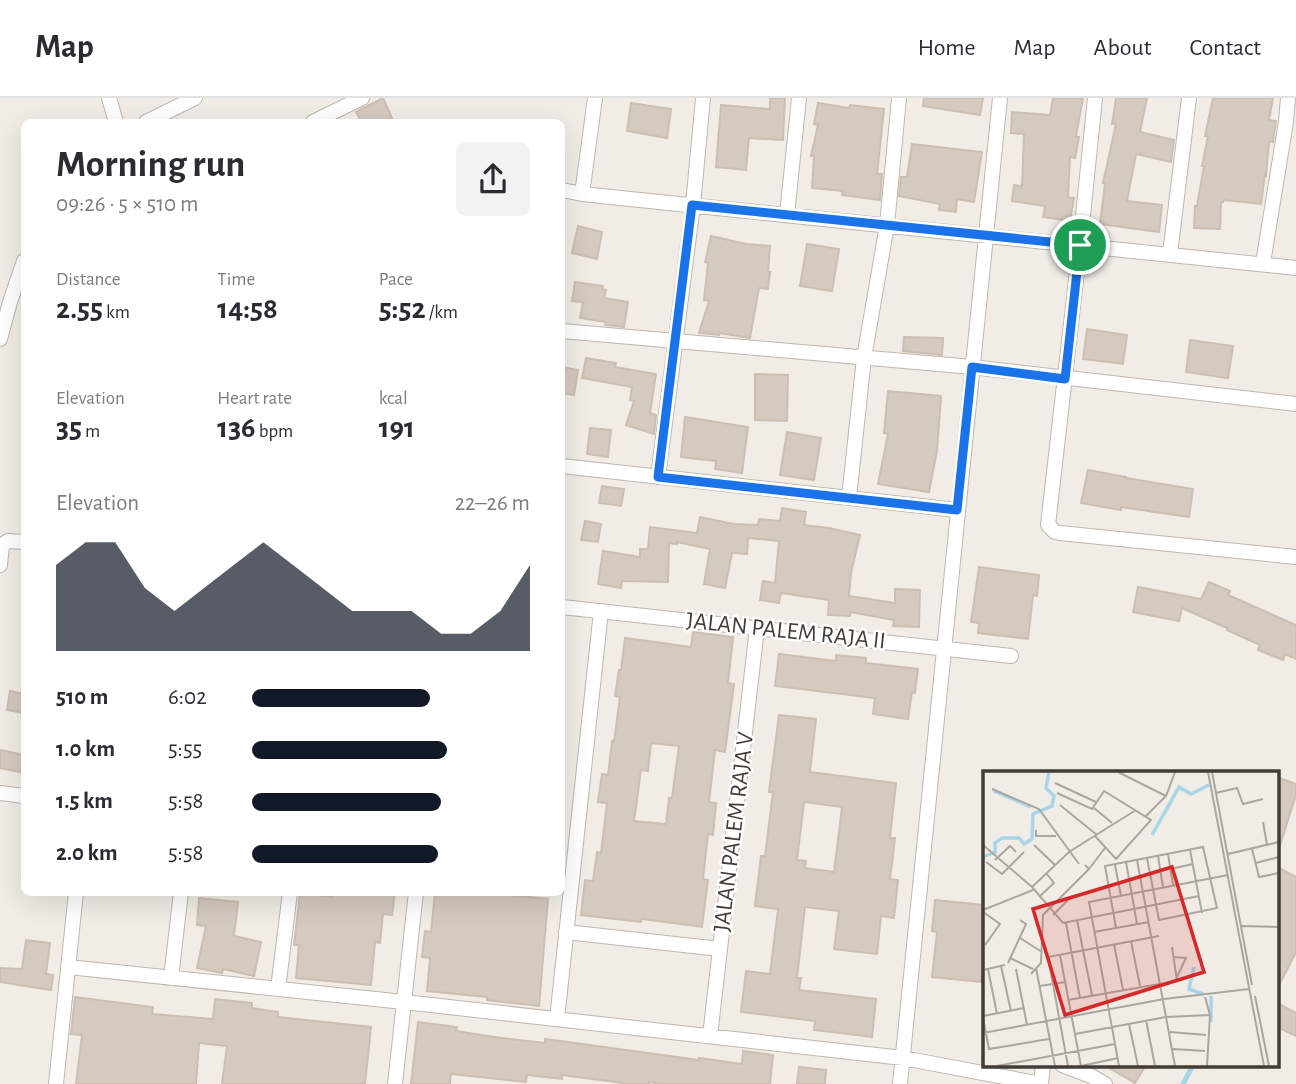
<!DOCTYPE html>
<html lang="en">
<head>
<meta charset="utf-8">
<style>
	:root { --surface:#fff; --page:#f2f2f3; --text:#2b2b33; --muted:#7c7c81; --line:#e1e1e2; --accent:#111827 }
	body { margin:0; font-family:"Alegreya Sans",sans-serif; background:var(--page); color:var(--text); height:100vh; display:flex; flex-direction:column; font-size:26px; white-space:nowrap }
	* { box-sizing:border-box; margin:0 }
	p { font-size:23px; color:var(--muted) }
	.icon { flex:none; width:38px; height:38px; fill:none; stroke:currentColor; stroke-width:2; stroke-linecap:round; stroke-linejoin:round }
	.map { position:relative; flex:1; overflow:hidden }
	.drawer { position:absolute; left:21px; top:21px; width:544px; height:777px; display:flex; flex-direction:column; background:var(--surface); border-radius:10px; box-shadow:0 7px 28px #0002 }
	.drawer>* { flex:none }
	.pin { position:absolute; display:grid; place-items:center; width:60px; height:60px; color:#fff; margin:-30px; border:4px solid #fff; border-radius:50%; box-shadow:0 2px 7px #0007 }
	.round { display:grid; place-items:center; flex:none; width:74px; height:74px; border-radius:10px; background:var(--page) }
	.overview { display:flex; align-items:center; justify-content:space-between; height:119px; padding:0 35px }
	h1 { font-size:38px; font-weight:700; line-height:52px }
	.stats { display:grid; grid-template-columns:repeat(3,1fr); gap:10px; height:119px; padding:7px 35px }
	.stats div { display:grid; align-content:center }
	.stats b { font-size:30px; font-weight:700 }
	.stats small { font-size:19px; font-weight:400 }
	.stats p { font-size:19px }
	.chart { height:196px; padding:14px 35px }
	.chart p { display:flex; justify-content:space-between }
	.chart svg { width:100%; height:126px; margin-top:7px; fill:var(--accent); opacity:.7 }
	ul { padding:0 35px; list-style:none; font-size:23px }
	li { display:grid; grid-template-columns:112px 84px 1fr; align-items:center; height:52px }
	li i { height:18px; border-radius:9px; background:var(--accent) }
	header { display:flex; align-items:center; gap:42px; box-sizing:border-box; height:98px; padding:0 35px; background:var(--surface); border-bottom:2px solid var(--line) }
	header strong { font-size:33px }
	nav { display:flex; gap:38px; margin-inline-start:auto; font-size:24px }
	.map>svg:first-child { display:block }
	.lines { fill:none; stroke-linecap:round; stroke-linejoin:round }
	.stream { stroke:#a7d6e9; stroke-width:5 }
	.building { fill:#d5cac0; stroke:#ccbeb1; stroke-width:2; fill-rule:evenodd }
	.minor-casing { stroke:#bfb6ad; stroke-width:16 }
	.minor { stroke:#fff; stroke-width:14 }
	.route-casing { stroke:#fff; stroke-width:14 }
	.route { stroke:#1a73e8; stroke-width:9 }
	.labels { text-anchor:middle; dominant-baseline:central; stroke-width:5; stroke-linejoin:round; paint-order:stroke }
	.street-label { font-size:24px; fill:#433d36; stroke:#fff }
	.inset-river { fill:none; stroke:#a7d6e9; stroke-width:3.5 }
	.inset-road { fill:none; stroke:#aba7a0; stroke-width:2 }
	.view { fill:#d62828; fill-opacity:0.15; stroke:#d62828; stroke-width:3.5 }
	.inset-edge { fill:none; stroke:#433d36; stroke-width:3.5 }
</style>
</head>
<body>
<header>
<strong>Map</strong>
<nav><a>Home</a><a>Map</a><a>About</a><a>Contact</a></nav>
</header>
<div class="map">
<svg width="1296" height="986" viewBox="0 0 1296 986">
	<rect width="100%" height="100%" fill="#f1ede6"/>
	<g class="lines">
		<!-- stream -->
		<path class="stream" d="M1183 986 1193 967"/>
	</g>
	<!-- building -->
	<path class="building" d="M383 0 392 20 382 24H362L356 14Z
		M770 0H785L783 42 749 40 746 72 716 69 721 7 770 11Z
		M924 0H983L980 17 923 8Z
		M1053 0H1083L1076 38 1079 39 1075 60 1070 59 1068 99 1074 100 1070 123 1043 119 1045 108 1012 103 1014 87 1022 88 1024 36 1011 35 1012 14 1050 17Z
		M1116 0H1147L1140 34 1174 42 1171 64 1136 56 1127 103 1162 107 1159 134 1100 126 1105 85H1103L1116 26H1112Z
		M1213 0H1273L1269 22 1276 23 1273 44 1269 43 1266 77 1265 76 1261 106 1224 102 1223 104H1221L1220 131 1194 130 1195 108H1197L1204 68H1202L1208 38H1205Z
		M631 5 671 11 667 40 627 33Z
		M818 5 849 10 850 7 884 11 877 76H882L880 102 842 97 843 93 812 90 814 58H811L818 27 814 26Z
		M912 46 982 54 974 104 957 101 956 114 939 112 940 106 899 98 901 79H907Z
		M578 128 602 134 597 161 572 155Z
		M711 138 746 146 770 148 768 174H770L768 191 759 190 750 240 719 235V237L699 235 709 203 704 202 708 165 705 164Z
		M807 146 839 151 832 193 800 188Z
		M575 184 603 188 602 191 606 192 604 200 628 204 624 229 605 227 606 224 580 220 583 204 572 203Z
		M1087 231 1127 237 1123 266 1083 261Z
		M904 239 943 240 942 257 903 253Z
		M1190 242 1233 248 1228 280 1186 274Z
		M586 260 616 265 615 269 656 276 650 315 656 317 654 336 626 327 634 303 630 302 632 289 582 280Z
		M562 269 578 272 574 297 562 295Z
		M755 276 788 277 787 323 755 322Z
		M888 293 941 298 937 353 929 394 878 386 888 336 884 335Z
		M685 319 748 329 742 375 715 371 716 363 681 359Z
		M590 330 611 332 608 359 587 356Z
		M787 334 821 340 814 382 780 377Z
		M1088 372 1126 379V380L1193 391 1189 419 1121 409V412L1081 405Z
		M602 388 624 391 621 408 599 405Z
		M782 410 806 414 804 427 829 430 860 437 851 475 849 498 895 505V491L920 492 919 529 893 528 894 522 850 514V518L828 517 829 502 781 495 779 505 760 502 763 483 775 485 779 443 748 440 747 456 732 455 725 490 704 486 710 451 677 444V446L669 445 668 484 622 483 621 490 598 486 603 453 640 459V451H648L650 429 697 435 700 419 733 426 758 427 759 421 780 423Z
		M585 423 601 426 598 444 581 442Z
		M979 469 1039 477 1037 498 1033 497 1028 541 978 535 979 525 971 524Z
		M1209 484 1230 493 1228 497 1296 527V561L1285 556 1283 562 1258 552 1260 547 1227 532V530L1182 510 1179 523 1133 514 1138 489 1201 501Z
		M693 534 733 539 728 585 734 586 725 654 715 652 709 704 716 705 713 737 708 736 703 781 708 782 702 829 642 821 641 824 581 817 585 782 593 783 597 754 601 755 607 705 598 704 602 676 608 677 612 643 614 644 620 599 615 598 619 572H621L625 540 691 549ZM651 645 679 648 672 700H669L666 726 634 723 641 672 648 673Z
		M779 556 836 563V557L866 560V565L918 571 915 595 912 594 908 621 873 616 875 600 775 588Z
		M10 593 24 596V615L7 612Z
		M779 617 816 621 810 674 896 685 890 740H895L890 781 898 782 894 820 881 818 877 856 834 851 839 813 805 809 797 880H801L799 892 876 901 872 939 814 932 815 923 741 914 746 873 770 876 778 811 755 808 761 758H765L773 694H769ZM804 704 842 709 834 774 805 770 806 763 797 762Z
		M0 652 24 657V675L0 670Z
		M1277 679 1296 686V697L1280 747H1277Z
		M1277 769 1296 779V854L1277 891Z
		M334 794H395L392 817 383 816 380 845 375 844 371 887 296 880 299 847H294L300 795 333 799Z
		M435 794H483L548 801 539 908 487 902V899L427 893 430 860 422 859 425 833 431 834Z
		M199 800 238 804 234 838 261 844 254 878 223 871 222 875 197 870 206 828 197 827Z
		M935 802 984 807V847L981 884 932 879 937 834 932 833Z
		M26 842 50 845 46 876 53 877 51 892 0 884V870L22 871Z
		M75 899 153 909 152 916 213 921 215 901 252 905V910L278 914V919L371 929 365 986H222L227 948 199 945 196 986H76L82 937 71 936Z
		M1277 905 1296 915V938L1277 929Z
		M418 924 457 929 456 933 494 939 545 945V941L699 962V960L742 966 743 953 773 957 770 986H661L649 984V986H623V985L562 977V981L527 977 526 984 451 976 450 986H411Z
		M1104 967H1146L1135 985Z
		M799 969 826 972 825 986H797Z"/>
	<g class="lines">
		<!-- minor casing -->
		<g class="minor-casing">
			<path id="minor" d="M109 0 116 24
				M1095 0 1080 147 1048 427 1055 434 1060 435 1296 459
				M146 24 195 0
				M313 24 362 0
				M562 92 582 96 1296 170
				M582 96 595 0
				M787 117 799 0
				M1170 156 1189 0
				M1263 165 1286 24 1288 0
				M562 233 972 269 1296 306
				M0 241 10 204 24 163
				M562 368 957 412
				M658 379 693 107 703 0
				M849 400 864 260 887 127 899 0
				M0 467 2 447 8 443 24 444
				M562 509 1011 558
				M0 695 24 698
				M566 834 720 851
				M68 869 404 904 903 960 1041 986 1043 967
				M171 880 181 794
				M278 891 290 794
				M557 921 601 513
				M710 938 757 530
				M1062 967 1091 978 1105 986
				M56 986 76 794
				M395 986 416 794
				M900 986 1000 0"/>
		</g>
		<!-- minor -->
		<use href="#minor" class="minor"/>
	</g>
	<g class="lines">
		<!-- route casing -->
		<g class="route-casing">
			<path id="route" d="M692 107 1080 147 1065 281 972 269 957 412 658 379Z"/>
		</g>
		<!-- route -->
		<use href="#route" class="route"/>
	</g>
	<g class="labels">
		<!-- street labels -->
		<g class="street-label">
			<text transform="translate(786 533) rotate(6)">JALAN PALEM RAJA II</text>
			<text transform="translate(734 734) rotate(-83)">JALAN PALEM RAJA V</text>
		</g>
	</g>
	<!-- overview -->
	<g transform="translate(983 673)">
		<rect width="296" height="296" fill="#f1ede6"/>
		<path class="inset-river" d="M11 20 48 36M169 64 196 16 208 23 226 14M0 86 12 81V72L19 67H36L41 73 49 68 50 43 69 35 71 25 63 17 66 1M211 196 206 218 220 223M228 225V251"/>
		<path class="inset-road" d="M135 1 183 25M225 1 281 295M229 1 269 214M72 12 113 31M9 18 56 38 96 93M74 22 109 38 121 20 168 49 133 88 112 65M233 22 254 17 260 33 280 28M77 34 114 64M111 37 129 52M163 45 183 25 192 1M280 51 284 74M53 59V65H73M0 74 49 116 80 152 216 125M51 74 72 94M269 78 276 106 296 102M207 79 219 142M185 83 190 114M245 83 296 71M175 85 180 116M12 89 27 75 33 81M154 89 192 295M3 91 19 103 41 81M143 91 154 153M273 92 296 86M132 94 138 125M106 98 122 77M188 98 210 93M49 116 86 81 153 39M56 126 71 112 63 102M0 139 50 119M0 141 17 153 2 174M70 144 89 125M94 149 109 224M83 152 97 227M259 155 296 156M133 157 122 95 220 76 234 137 176 149 164 87M111 161 166 151M37 167 59 181M148 170 157 215M131 173 140 219M77 184 98 295 135 287M190 186 203 187 193 208M27 187 50 198M25 192 43 153 37 149M18 195 28 240M53 197 72 295M5 198 14 243M33 198 44 254M0 199 22 194M48 203 58 192 60 144 106 98 102 94M57 215 82 211M272 225 286 295M222 226 227 244 224 295M85 229 194 210 189 176M0 245 41 237M0 247 6 278 66 268M163 249 172 295M146 253 155 295M187 261 223 264M0 262 181 228 266 218M92 263 183 246 227 244M190 278 222 280M14 295 132 273M85 295 65 186 176 165M136 295 106 131 245 104"/>
		<path class="view" d="M189 96 221 201 82 244 50 138Z"/>
		<rect width="296" height="296" class="inset-edge"/>
	</g>
</svg>
<div class="pin" style="left:1080px;top:147px;background:#1e9e55"><svg class="icon" aria-label="arrive" viewBox="0 0 24 24"><path d="M6 21V4h12l-3 4 3 4H6"/></svg></div>
<section class="drawer">
<div class="overview"><div><h1>Morning run</h1><p>09:26 · 5 × 510 m</p></div><a class="round"><svg class="icon" aria-label="share" viewBox="0 0 24 24"><path d="M12 15V3M7 8l5-5 5 5M5 13v7h14v-7"/></svg></a></div>
<div class="stats">
<div><p>Distance</p><b>2.55<small> km</small></b></div>
<div><p>Time</p><b>14:58</b></div>
<div><p>Pace</p><b>5:52<small> /km</small></b></div>
</div>
<div class="stats">
<div><p>Elevation</p><b>35<small> m</small></b></div>
<div><p>Heart rate</p><b>136<small> bpm</small></b></div>
<div><p>kcal</p><b>191</b></div>
</div>
<div class="chart"><p><span>Elevation</span>22–26 m</p>
<svg viewBox="0 0 160 44" preserveAspectRatio="none"><path d="M0 44V14L10 6L20 6L30 22L40 30L50 22L60 14L70 6L80 14L90 22L100 30L110 30L120 30L130 38L140 38L150 30L160 14V44z"/></svg>
</div>
<ul>
<li><b>510 m</b>6:02<i style="width:64%"></i></li>
<li><b>1.0 km</b>5:55<i style="width:70%"></i></li>
<li><b>1.5 km</b>5:58<i style="width:68%"></i></li>
<li><b>2.0 km</b>5:58<i style="width:67%"></i></li>
</ul>
</section>
</div>
</body>
</html>
